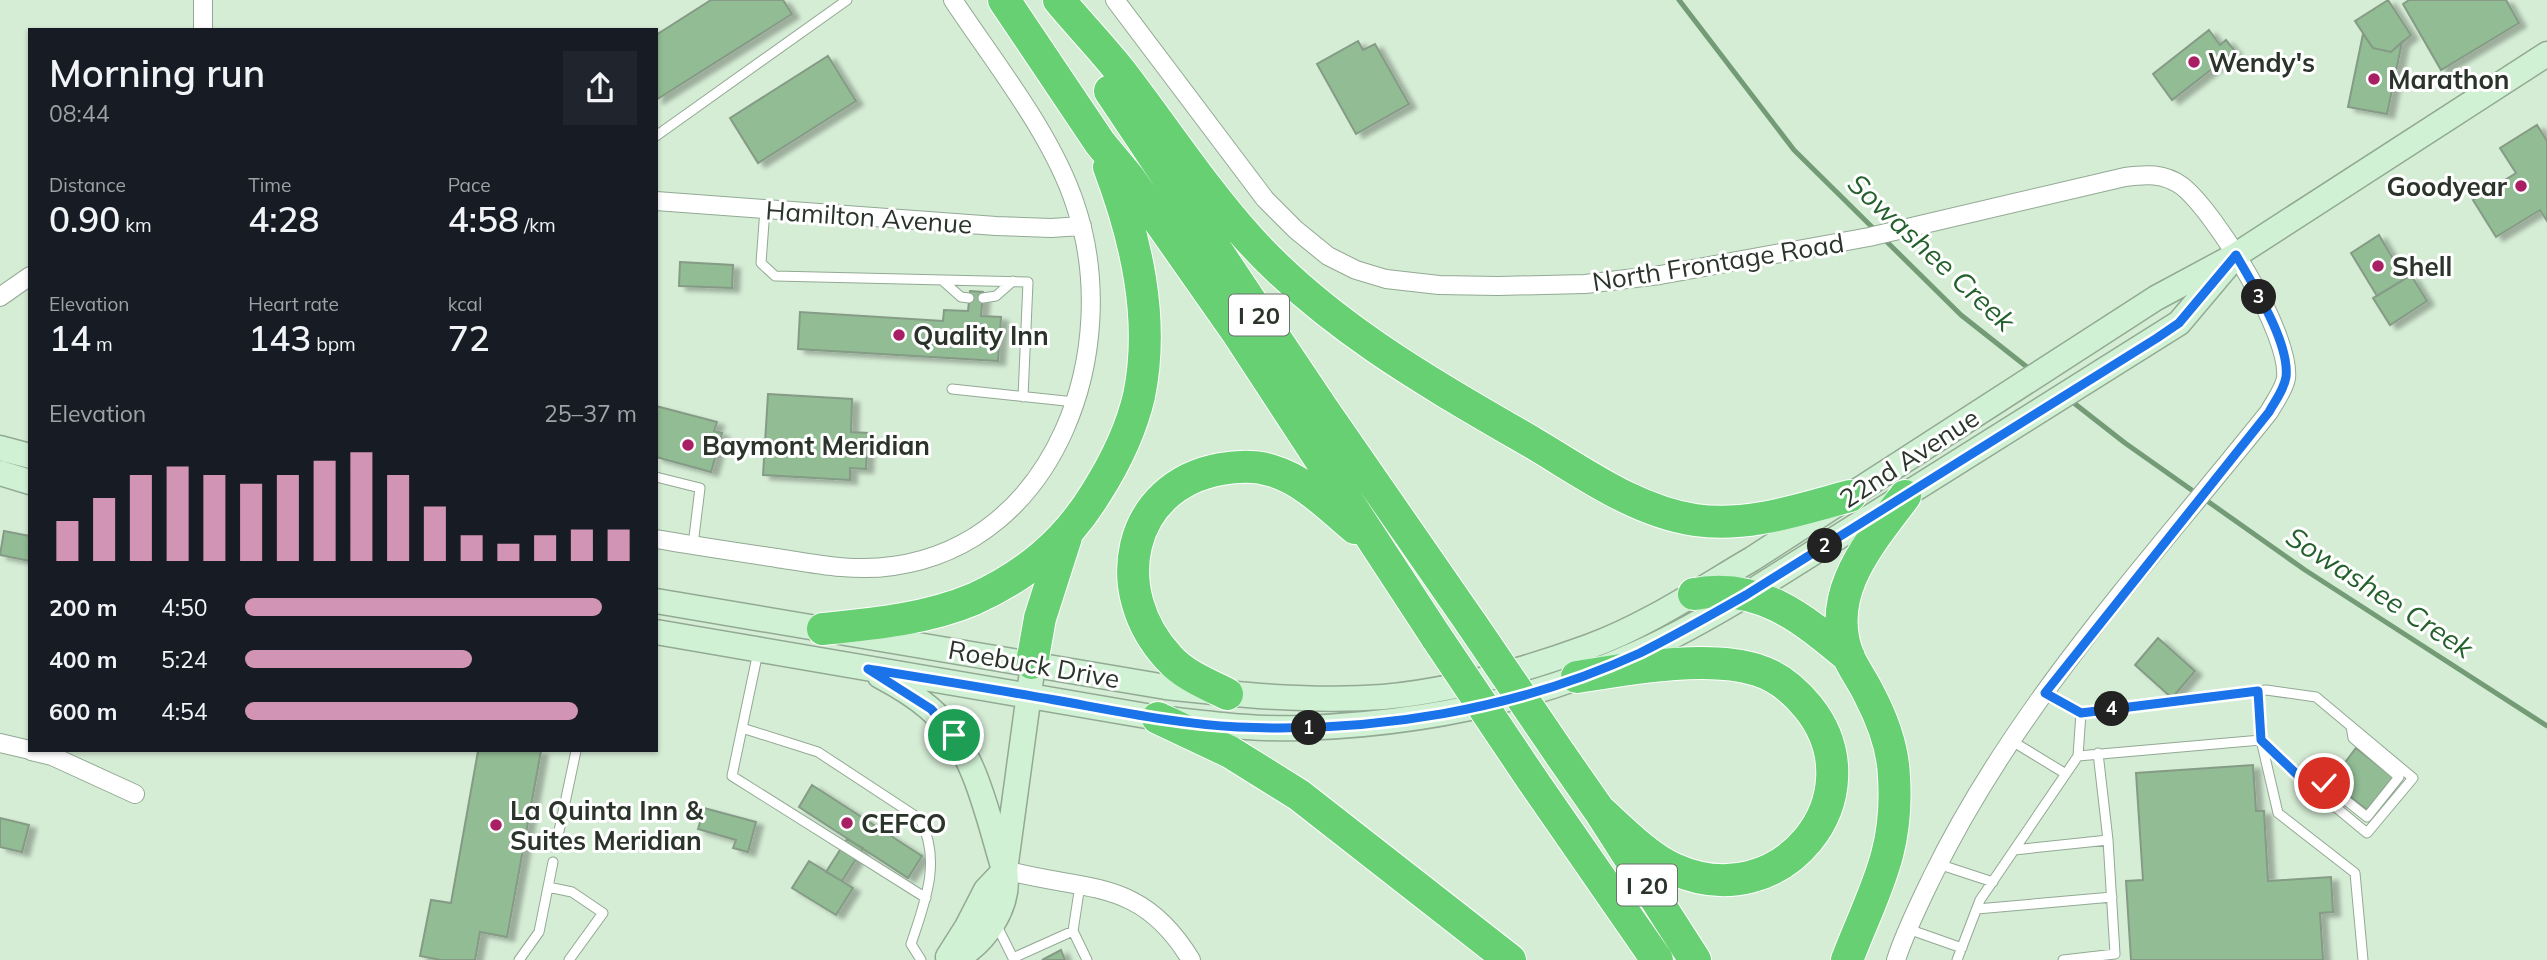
<!DOCTYPE html>
<html lang="en">
<head>
<meta charset="utf-8">
<style>
	:root { --surface:#171b24; --page:#20242c; --text:#f1f3f6; --muted:#9ea1a6; --accent:#d194b4 }
	body { margin:0; font-family:Mulish,sans-serif; background:var(--page); color:var(--text); height:100vh; display:flex; flex-direction:column; font-size:26px; white-space:nowrap }
	* { box-sizing:border-box; margin:0 }
	p { font-size:23px; color:var(--muted) }
	.icon { flex:none; width:38px; height:38px; fill:none; stroke:currentColor; stroke-width:2; stroke-linecap:round; stroke-linejoin:round }
	.map { position:relative; flex:1; overflow:hidden }
	.side { position:absolute; left:28px; top:28px; width:630px; height:724px; display:flex; flex-direction:column; background:var(--surface); border-radius:0px; box-shadow:0 2px 5px #0004 }
	.side>* { flex:none }
	.pin { position:absolute; display:grid; place-items:center; width:60px; height:60px; color:#fff; margin:-30px; border:4px solid #fff; border-radius:50%; box-shadow:0 2px 7px #0007 }
	.km { position:absolute; width:35px; height:35px; margin:-18px; border-radius:50%; background:#222; color:#fff; font-size:19px; line-height:35px; text-align:center }
	.round { display:grid; place-items:center; flex:none; width:74px; height:74px; border-radius:0px; background:var(--page) }
	.overview { display:flex; align-items:center; justify-content:space-between; height:119px; padding:0 21px }
	h1 { font-size:38px; font-weight:600; line-height:52px }
	.metrics { display:grid; grid-template-columns:repeat(3,1fr); gap:10px; height:119px; padding:7px 21px }
	.metrics div { display:grid; align-content:center }
	.metrics b { font-size:35px; font-weight:600 }
	.metrics small { font-size:19px; font-weight:400 }
	.metrics p { font-size:19px }
	.chart { height:196px; padding:14px 21px }
	.chart p { display:flex; justify-content:space-between }
	.chart svg { width:100%; height:126px; margin-top:7px; stroke:var(--accent); stroke-width:6 }
	ul { padding:0 21px; list-style:none; font-size:23px }
	li { display:grid; grid-template-columns:112px 84px 1fr; align-items:center; height:52px }
	li i { height:18px; border-radius:9px; background:var(--accent) }
	.map>svg:first-child { display:block }
	.lines { fill:none; stroke-linecap:round; stroke-linejoin:round }
	.stream { stroke:#739c76; stroke-width:5 }
	.building { fill:#92bc94; stroke:#859b86; stroke-width:2; filter:url(#shadow) }
	.lane-casing { stroke:#92a993; stroke-width:11 }
	.street-casing { stroke:#92a993; stroke-width:20 }
	.secondary-casing { stroke:#92a993; stroke-width:27 }
	.highway-casing { stroke:#fff; stroke-width:34 }
	.lane { stroke:#fff; stroke-width:9 }
	.street { stroke:#fff; stroke-width:18 }
	.secondary { stroke:#d1f1d5; stroke-width:24 }
	.highway { stroke:#67d073; stroke-width:32 }
	.highway-bridge-casing { stroke:#fff; stroke-width:34; stroke-linecap:butt }
	.highway-bridge { stroke:#67d073; stroke-width:32 }
	.route-casing { stroke:#fff; stroke-width:14 }
	.route { stroke:#1a73e8; stroke-width:9 }
	.poi-dot { fill:#a91f64; stroke:#fff; stroke-width:2.5 }
	.labels { text-anchor:middle; dominant-baseline:central; stroke-width:6; stroke-linejoin:round; paint-order:stroke }
	.shield { fill:#fff; stroke:#6b716b; stroke-width:2 }
	.shield-label { font-size:24px; font-weight:bold; fill:#2b342b }
	.poi-label { font-size:26px; font-weight:bold; fill:#2b342b; stroke:#fff; text-anchor:start }
	.street-label { font-size:26px; fill:#2b342b; stroke:#fff }
	.water-label { font-size:28px; font-style:italic; fill:#24602c; stroke:#fff }
</style>
</head>
<body>
<div class="map">
<svg width="2547" height="960" viewBox="0 0 2547 960">
	<defs>
		<filter id="shadow"><feDropShadow dx="7" dy="4" stdDeviation="2" flood-color="#0004"/></filter>
	</defs>
	<rect width="100%" height="100%" fill="#d5ecd5"/>
	<g class="lines">
		<!-- stream -->
		<path class="stream" d="M1679 0 1794 150 1876 231
			M1883 238 1961 315 2032 371
			M2070 400 2125 443 2305 570 2547 726"/>
	</g>
	<!-- building -->
	<path class="building" d="M711 0H783L792 14 656 100V35Z
		M2388 0 2411 35 2391 52 2373 48 2355 21Z
		M2409 0H2506L2519 23 2441 70 2403 4Z
		M2209 30 2220 45 2226 40 2235 51 2172 100 2153 74Z
		M2363 34 2373 48 2391 52 2402 42 2387 114 2348 107Z
		M1358 41 1363 50 1375 44 1409 104 1356 134 1317 64Z
		M828 56 856 101 758 163 730 118Z
		M2537 125 2547 141V221L2540 210 2496 237 2473 200 2516 173 2500 148Z
		M2379 235 2405 279 2377 296 2351 253Z
		M680 262 733 265 732 288 679 286Z
		M2411 275 2427 301 2390 325 2373 298Z
		M970 291 983 292 981 316 1001 317 998 361 798 349 800 312 943 321 944 310 968 311Z
		M768 394 852 399 851 432 868 433 866 469 850 468V480L763 475Z
		M656 406 717 422 714 431 722 433 711 472 656 457Z
		M4 531 30 536V561L0 555Z
		M2158 638 2195 671 2172 698 2135 665Z
		M2356 748 2393 777 2367 810 2331 781Z
		M478 751H541L507 937 480 932 475 960H441L420 956 431 900 451 903Z
		M2253 765 2256 811H2264L2268 881 2331 877 2333 912 2320 913 2323 960H2131L2126 881 2143 880 2136 773Z
		M812 785 922 856 908 878 799 807Z
		M704 808 756 822 748 852 733 848 736 840 698 829Z
		M0 818 29 825 22 852 0 847Z
		M847 839 863 848 842 881 826 872Z
		M809 861 853 888 836 915 792 888Z
		M1061 950 1065 960H1042Z"/>
	<g class="lines">
		<!-- lane casing -->
		<g class="lane-casing">
			<path id="lane" d="M656 136 847 0
				M765 209 761 263 775 276 1028 282 1023 397
				M943 281 961 297 969 298
				M983 298 996 296 1013 281
				M952 389 1075 402
				M656 477 700 488 693 545
				M758 652 732 776 926 898
				M2258 691 2261 740 2278 813 2355 873 2363 960
				M742 728 818 752 920 819C942 861 925 902 911 944L921 960
				M2012 741 2066 774
				M2078 756 2081 713
				M2310 786 2324 783 2367 817 2399 777 2353 738 2351 726
				M559 831 576 751
				M2014 850 2108 840
				M1938 864 1993 882
				M1080 885 1073 931 1087 960
				M548 887 572 892 603 913 569 960
				M1977 909 2112 897
				M996 924 1014 960
				M1908 929 1962 948
				M1013 958 1073 931
				M519 960 539 932 553 862
				M1957 960 1980 900 2078 756 2261 740 2310 786 2367 833 2413 778 2316 697 2266 690 2081 713 2045 693
				M2063 960 2115 954 2108 840 2098 753"/>
		</g>
		<!-- street casing -->
		<g class="street-casing">
			<path id="street" d="M1115 0 1265 199 1296 230 1328 256 1356 270 1386 279 1439 285 1498 286 1585 284 1660 275 1869 237 2125 177C2146 174 2164 173 2182 186 2216 213 2291 335 2286 378 2284 390 2275 401 2269 412 2150 561 2016 704 1932 877 1919 904 1905 932 1896 960
				M203 30V0
				M656 201 996 226 1051 228 1082 226
				M0 297 30 276
				M656 539C696 546 737 552 777 558 815 564 854 572 893 566 1058 543 1124 347 1075 204 1052 134 994 62 953 0
				M0 743 30 750
				M31 751 52 756 135 794
				M1005 870C1087 892 1141 877 1191 960"/>
		</g>
		<!-- secondary casing -->
		<g class="secondary-casing">
			<path id="secondary" d="M0 448 30 456
				M0 473 30 482
				M656 601 1166 687C1237 695 1311 702 1383 697 1450 691 1525 670 1588 647 1646 626 1699 590 1752 559L2156 298 2236 255 2547 54
				M656 632 1158 718C1206 723 1254 730 1302 728 1417 724 1533 701 1638 653 1676 636 1711 616 1746 595L2179 323 2227 266
				M880 676C897 685 914 695 929 708 974 746 986 810 1002 863
				M948 957 967 927 986 890 1005 870
				M953 960C985 944 1011 906 1005 870L1031 679"/>
		</g>
		<!-- highway casing -->
		<g class="highway-casing">
			<path id="highway" d="M1004 0 1100 143 1129 178 1237 332 1437 638
				M1059 0C1079 24 1101 47 1121 72 1164 128 1203 188 1250 240 1329 327 1433 385 1533 443 1584 473 1635 511 1695 520 1748 528 1800 509 1850 496
				M1110 91 1322 408 1473 626
				M1694 594C1759 582 1802 618 1849 657
				M823 629C873 624 927 619 974 599 1027 575 1066 542 1096 493 1115 463 1131 430 1139 396 1155 319 1136 239 1109 167
				M1032 663 1040 618 1066 537
				M1577 677C1627 669 1708 654 1757 670 1777 676 1794 690 1808 707 1879 795 1782 918 1674 869 1649 859 1619 828 1599 810
				M1227 694C1207 684 1184 675 1169 658 1107 592 1126 486 1221 469 1238 466 1256 465 1273 471 1304 480 1331 508 1355 528
				M1158 718 1230 752 1299 795 1510 960
				M1560 754 1599 810 1695 960
				M1531 778 1657 960
				M1847 960C1873 892 1899 853 1894 777 1893 748 1883 721 1870 696 1864 683 1855 671 1849 658 1823 595 1869 544 1905 496"/>
		</g>
		<!-- lane -->
		<use href="#lane" class="lane"/>
		<!-- street -->
		<use href="#street" class="street"/>
		<!-- secondary -->
		<use href="#secondary" class="secondary"/>
		<!-- highway -->
		<use href="#highway" class="highway"/>
		<!-- highway-bridge casing -->
		<g class="highway-bridge-casing">
			<path id="highway-bridge" d="M1473 626 1560 754
				M1437 638 1531 778"/>
		</g>
		<!-- highway-bridge -->
		<use href="#highway-bridge" class="highway-bridge"/>
	</g>
	<g class="lines">
		<!-- route casing -->
		<g class="route-casing">
			<path id="route" d="M954 735 931 709 868 669C930 679 993 689 1055 700 1116 711 1177 724 1238 727 1374 733 1516 710 1640 653 1676 635 1711 615 1746 595L2157 338 2179 323 2236 255C2253 285 2290 343 2286 377 2284 390 2275 401 2269 412L2045 693 2081 713 2258 691 2261 740 2309 786 2324 783"/>
		</g>
		<!-- route -->
		<use href="#route" class="route"/>
	</g>
	<!-- markers -->
	<g class="poi-dot">
		<circle cx="2194" cy="62" r="7"/>
		<circle cx="2374" cy="79" r="7"/>
		<circle cx="2521" cy="186" r="7"/>
		<circle cx="2378" cy="266" r="7"/>
		<circle cx="899" cy="335" r="7"/>
		<circle cx="688" cy="445" r="7"/>
		<circle cx="847" cy="823" r="7"/>
		<circle cx="496" cy="825" r="7"/>
	</g>
	<g class="labels">
		<!-- shield labels -->
		<g class="shield">
			<rect x="1229" y="294.5" width="60" height="41" rx="5"/>
			<rect x="1617" y="864.5" width="60" height="41" rx="5"/>
		</g>
		<g class="shield-label">
			<text x="1259" y="315">I 20</text>
			<text x="1647" y="885">I 20</text>
		</g>
		<!-- poi labels -->
		<g class="poi-label">
			<text x="2208" y="62">Wendy's</text>
			<text x="2388" y="79">Marathon</text>
			<text x="2507" y="186" text-anchor="end">Goodyear</text>
			<text x="2392" y="266">Shell</text>
			<text x="913" y="335">Quality Inn</text>
			<text x="702" y="445">Baymont Meridian</text>
			<text x="510" y="810">La Quinta Inn &amp;<tspan x="510" dy="30">Suites Meridian</tspan></text>
			<text x="861" y="823">CEFCO</text>
		</g>
		<!-- street labels -->
		<g class="street-label">
			<text transform="translate(869 217) rotate(4)">Hamilton Avenue</text>
			<text transform="translate(1718 262) rotate(-9)">North Frontage Road</text>
			<text transform="translate(1909 458) rotate(-33)">22nd Avenue</text>
			<text transform="translate(1034 664) rotate(10)">Roebuck Drive</text>
		</g>
		<!-- water labels -->
		<g class="water-label">
			<text transform="translate(1932 252) rotate(43)">Sowashee Creek</text>
			<text transform="translate(2380 592) rotate(33)">Sowashee Creek</text>
		</g>
	</g>
</svg>
<div class="pin" style="left:954px;top:735px;background:#1e9e55"><svg class="icon" aria-label="arrive" viewBox="0 0 24 24"><path d="M6 21V4h12l-3 4 3 4H6"/></svg></div>
<div class="pin" style="left:2324px;top:783px;background:#d93025"><svg class="icon" aria-label="check" viewBox="0 0 24 24"><path d="M5 12l5 5 9-10"/></svg></div>
<b class="km" style="left:1309px;top:728px">1</b>
<b class="km" style="left:1825px;top:546px">2</b>
<b class="km" style="left:2259px;top:297px">3</b>
<b class="km" style="left:2112px;top:709px">4</b>
<section class="side">
<div class="overview"><div><h1>Morning run</h1><p>08:44</p></div><a class="round"><svg class="icon" aria-label="share" viewBox="0 0 24 24"><path d="M12 15V3M7 8l5-5 5 5M5 13v7h14v-7"/></svg></a></div>
<div class="metrics">
<div><p>Distance</p><b>0.90<small> km</small></b></div>
<div><p>Time</p><b>4:28</b></div>
<div><p>Pace</p><b>4:58<small> /km</small></b></div>
</div>
<div class="metrics">
<div><p>Elevation</p><b>14<small> m</small></b></div>
<div><p>Heart rate</p><b>143<small> bpm</small></b></div>
<div><p>kcal</p><b>72</b></div>
</div>
<div class="chart"><p><span>Elevation</span>25–37 m</p>
<svg viewBox="0 0 160 44" preserveAspectRatio="none"><path d="M5 44V30M15 44V22M25 44V14M35 44V11M45 44V14M55 44V17M65 44V14M75 44V9M85 44V6M95 44V14M105 44V25M115 44V35M125 44V38M135 44V35M145 44V33M155 44V33"/></svg>
</div>
<ul>
<li><b>200 m</b>4:50<i style="width:91%"></i></li>
<li><b>400 m</b>5:24<i style="width:58%"></i></li>
<li><b>600 m</b>4:54<i style="width:85%"></i></li>
</ul>
</section>
</div>
</body>
</html>
